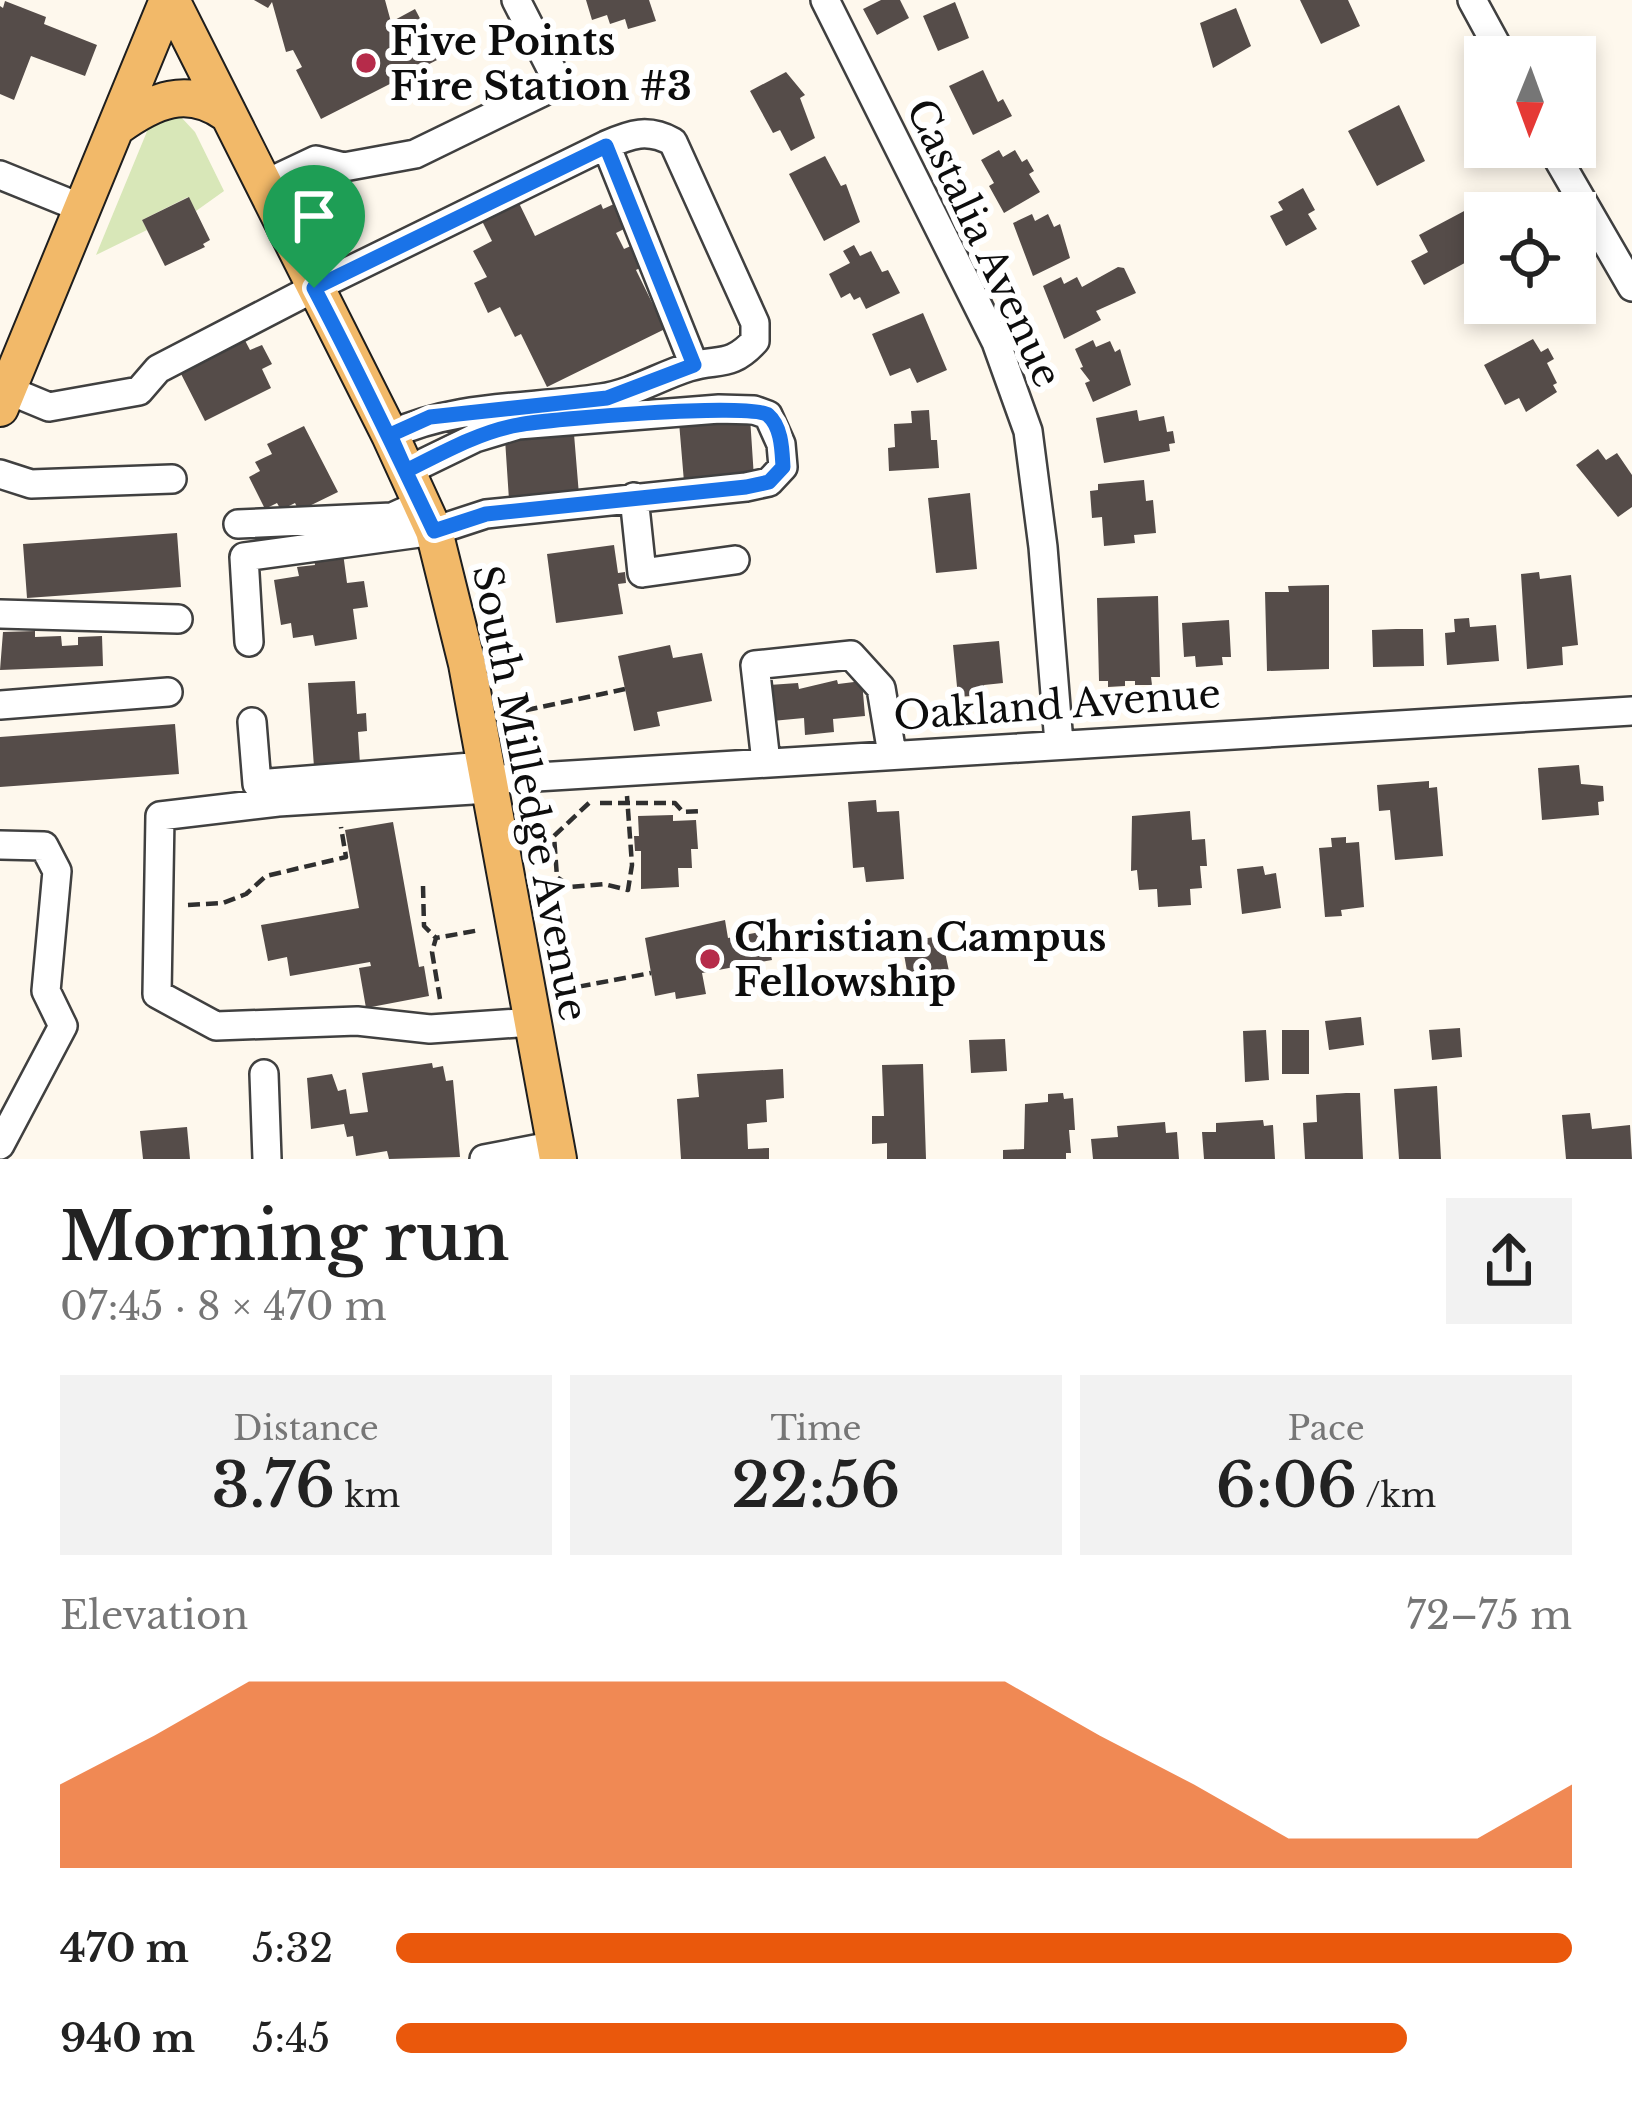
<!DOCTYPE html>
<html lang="en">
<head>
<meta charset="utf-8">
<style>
	:root { --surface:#fff; --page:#f2f2f2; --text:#222; --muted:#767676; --accent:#ea580c }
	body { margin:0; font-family:"Libre Baskerville",serif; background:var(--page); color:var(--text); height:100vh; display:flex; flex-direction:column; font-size:45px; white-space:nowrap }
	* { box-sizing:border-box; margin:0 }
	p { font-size:39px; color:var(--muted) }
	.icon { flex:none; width:66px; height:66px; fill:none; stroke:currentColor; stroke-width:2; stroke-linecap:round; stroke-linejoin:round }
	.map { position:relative; height:1159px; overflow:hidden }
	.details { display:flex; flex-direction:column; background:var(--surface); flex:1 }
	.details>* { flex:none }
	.needle { width:78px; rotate:181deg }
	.tools { position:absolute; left:1464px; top:36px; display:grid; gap:24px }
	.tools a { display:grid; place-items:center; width:132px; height:132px; border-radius:0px; background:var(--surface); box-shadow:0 6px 18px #0003; font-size:60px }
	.pin { position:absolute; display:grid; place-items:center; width:102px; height:102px; color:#fff; margin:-123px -51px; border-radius:50% 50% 50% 0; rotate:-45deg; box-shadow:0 0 12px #0007 }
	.pin .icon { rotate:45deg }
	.round { display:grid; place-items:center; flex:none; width:126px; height:126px; border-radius:0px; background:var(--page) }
	.head { display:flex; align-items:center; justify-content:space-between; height:204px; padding:0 60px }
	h1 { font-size:66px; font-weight:600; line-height:90px }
	.figures { display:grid; grid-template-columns:repeat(3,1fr); gap:18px; height:204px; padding:12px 60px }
	.figures div { display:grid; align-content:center; border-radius:0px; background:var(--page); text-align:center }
	.figures b { font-size:60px; font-weight:600 }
	.figures small { font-size:33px; font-weight:400 }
	.figures p { font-size:33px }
	.chart { height:336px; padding:24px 60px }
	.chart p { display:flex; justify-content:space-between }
	.chart svg { width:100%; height:216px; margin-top:12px; fill:var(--accent); opacity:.7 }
	ul { padding:0 60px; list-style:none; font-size:39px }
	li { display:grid; grid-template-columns:192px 144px 1fr; align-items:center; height:90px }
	li i { height:30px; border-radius:15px; background:var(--accent) }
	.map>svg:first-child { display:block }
	.green { fill:#d8e7b8 }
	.building { fill:#554c49 }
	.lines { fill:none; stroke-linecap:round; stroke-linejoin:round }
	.minor-casing { stroke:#404040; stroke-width:32 }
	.major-casing { stroke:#1e1e1e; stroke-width:40 }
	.path { stroke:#2f2f2f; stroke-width:4.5; stroke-dasharray:12 6; stroke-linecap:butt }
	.minor { stroke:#fff; stroke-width:27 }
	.major { stroke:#f2b969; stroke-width:36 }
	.route-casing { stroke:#fff; stroke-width:24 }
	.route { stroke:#1a73e8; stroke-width:15 }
	.poi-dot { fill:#b62b4a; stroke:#fff; stroke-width:4.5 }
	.labels { text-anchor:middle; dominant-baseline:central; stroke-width:12; stroke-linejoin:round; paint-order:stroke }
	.poi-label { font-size:39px; font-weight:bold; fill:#0d0d0d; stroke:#fff; text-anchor:start }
	.street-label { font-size:39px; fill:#0d0d0d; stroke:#fff }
</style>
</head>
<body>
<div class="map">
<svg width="1632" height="1159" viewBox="0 0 1632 1159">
	<rect width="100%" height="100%" fill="#fef8ed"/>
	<!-- green -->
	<path class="green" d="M180 116 195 132 224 191 196 211 188 197 142 220 147 230 96 255 148 129 157 118Z"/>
	<!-- building -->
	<path class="building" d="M254 0H385L391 22 415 9 441 58 321 119 296 70 302 67 293 50 286 52 272 2 268 8Z
		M586 0H649L656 21 628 29 625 19 610 24 607 15 592 20Z
		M881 0H900L909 18 877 35 863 9Z
		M1300 0H1348L1360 26 1321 44Z
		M5 1 46 17 44 24 97 45 85 76 31 56 14 100 0 94V6L3 8Z
		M955 2 969 38 938 51 923 16Z
		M1236 8 1251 46 1213 68 1200 23Z
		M983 70 998 102 1003 99 1012 116 973 135 949 86Z
		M786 72 805 95 800 98 815 138 791 151 780 130 773 133 750 91Z
		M1399 105 1425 161 1377 186 1348 131Z
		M999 150 1003 157 1015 150 1022 162 1027 159 1034 171 1029 174 1040 192 1004 213 989 186 994 183 981 160Z
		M825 156 841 186 846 184 860 222 824 241 789 174Z
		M1303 188 1315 210 1308 214 1317 229 1286 246 1270 216 1283 210 1278 202Z
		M189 197 210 240 203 244 205 247 165 266 142 220Z
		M518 201 535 236 601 204 603 209 614 204 626 228 616 233 624 249 633 245 644 266 636 270 665 329 547 387 521 334 515 337 500 307 488 313 474 283 487 277 473 251 492 241 481 219Z
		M1483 201 1489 213H1485V252L1424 285 1411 261 1428 252 1419 235Z
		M1032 214 1035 221 1048 214 1054 227 1060 224 1070 258 1033 276 1013 223Z
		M854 245 860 256 871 251 882 272 888 270 900 293 866 309 860 297 854 300 850 293 841 298 829 274 850 263 843 251Z
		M1118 267 1124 268 1136 293 1096 311 1101 320 1064 339 1043 286 1061 277 1064 284 1077 277 1082 287Z
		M923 313 947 370 917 383 910 368 890 376 872 334Z
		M240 331 250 350 262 345 272 364 262 369 271 388 205 421 179 370Z
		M1533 339 1541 352 1548 348 1554 359 1547 363 1557 383 1553 385 1557 392 1526 412 1519 398 1505 405 1484 365Z
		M1093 340 1096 347 1110 341 1115 352 1120 349 1131 385 1093 402 1085 383 1090 381 1080 368 1083 367 1075 349Z
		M929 410 931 440H937L939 468 889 471 888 448 895 447 894 424 912 423 911 411Z
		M1137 410 1139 421 1164 416 1167 432 1173 431 1175 443 1169 444 1170 451 1104 463 1096 418Z
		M750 417 754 478 684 482 679 422Z
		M304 426 338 492 299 511 295 503 281 510 277 503 265 509 249 477 260 471 255 462 272 454 267 444Z
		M574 434 579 495 509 500 505 439Z
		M1598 449 1606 460 1617 453 1632 475V507L1618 517 1576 465Z
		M1144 480 1146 501 1153 500 1156 533 1134 535 1135 543 1104 546 1102 517 1092 518 1090 491 1098 490V484Z
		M970 493 977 569 936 573 928 498Z
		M177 533 181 587 27 598 23 544Z
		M614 545 618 573 625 572 626 583 618 584 623 614 556 623 547 554Z
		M343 553 347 583 364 581 368 607 353 609 357 639 315 646 313 635 293 638 291 623 281 625 274 580 299 576 297 567 315 565 314 558Z
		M1539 572 1540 579 1571 575 1578 645 1562 647 1563 665 1527 669 1521 574Z
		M1329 585V669L1267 671 1265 592H1289L1288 586Z
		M1158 596 1160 677H1151L1152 685H1135V681H1125V686L1108 687V681H1099L1097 598Z
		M1469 618 1470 627 1496 625 1499 661 1447 665 1445 633 1455 632 1454 619Z
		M1229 620 1231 657H1222L1223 665 1196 667 1195 656 1184 657 1182 623Z
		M1396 629H1423L1424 666 1373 667 1372 630Z
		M35 631V637L61 636 62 646 78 645V637L102 636 103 666 0 670 3 632Z
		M999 641 1003 683 984 685 985 695 958 697 953 645Z
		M670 645 673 658 702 653 712 701 657 712 660 726 634 731 618 656Z
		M837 680 838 684 862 681 865 716 833 719 834 732 805 735 804 718 772 721 769 685 798 683 799 689Z
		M355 681 357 714 366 713 367 731 358 732 360 764 314 767 308 683Z
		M175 724 179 774 0 787V737Z
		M1579 765 1581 784 1603 786 1604 801 1598 802 1599 815 1542 820 1538 768Z
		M1429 781V788L1437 787 1443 856 1395 860 1390 810 1379 811 1377 785Z
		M876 800 877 812 899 811 904 879 866 882 864 867 853 868 848 802Z
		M1190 811 1192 840 1205 839 1207 866H1200L1202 888 1190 889 1191 905 1158 907 1157 889 1139 890 1137 870 1131 871 1132 816Z
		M673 815V821L696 820 698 849H691L692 868H678L679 887 641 889V851H635L634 836H639L638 816Z
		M393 822 419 967 424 966 429 996 366 1008 359 968 371 966 370 962 290 976 287 957 268 961 261 925 359 908 345 830Z
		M1346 837V843L1359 842 1364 907 1341 910 1342 916 1325 917 1319 848 1332 847 1331 838Z
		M1263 866 1265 875 1276 873 1281 908 1242 914 1237 869Z
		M725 920 728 938 766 931 772 960 702 973 706 994 676 999 675 992 655 996 645 938Z
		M949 934 952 951 945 952 951 981 910 988 902 943Z
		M1361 1017 1364 1045 1329 1050 1325 1021Z
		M1460 1028 1462 1057 1432 1060 1429 1030Z
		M1266 1030 1269 1080 1245 1082 1243 1031Z
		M1282 1030H1309V1074H1282Z
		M1005 1039 1007 1071 971 1073 969 1040Z
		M432 1063 433 1068 443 1066 446 1081 453 1080 460 1157 389 1159 387 1151 356 1156 353 1136 347 1137 344 1124 311 1129 307 1078 332 1074 338 1091 346 1089 350 1114 368 1112 362 1073Z
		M923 1064 926 1159H887V1143L872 1144V1116H884L882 1065Z
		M783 1069 784 1098 766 1100 767 1122 747 1124 748 1149 769 1148V1159H681L677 1099 699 1097 697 1074Z
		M1437 1086 1441 1159H1399L1394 1089Z
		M1063 1093 1064 1099 1073 1098 1075 1130H1069L1071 1153H1066V1159H1003V1150L1024 1149 1025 1104 1048 1102V1094Z
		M1346 1093H1360L1363 1159H1305L1303 1123 1317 1122 1316 1095Z
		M1590 1113 1592 1129 1630 1125 1632 1159H1566L1562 1115Z
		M1263 1120 1264 1126 1273 1125 1275 1159H1204L1202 1132H1216V1123Z
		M1165 1122 1166 1133 1177 1132 1179 1159H1093L1091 1139 1118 1137 1117 1126Z
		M187 1127 190 1159H143L140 1131Z"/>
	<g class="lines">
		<!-- minor casing -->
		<g class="minor-casing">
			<path id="minor" d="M825 0 996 342 1028 431 1043 547 1059 743
				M1472 0 1503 57
				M606 145 694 365
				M1551 147 1632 287
				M0 175 84 209
				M263 185 316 160 344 167 415 154 559 84 516 0
				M8 390 49 407 139 391 158 369 314 288 606 145C631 134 648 128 673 142L755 323V341C730 368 719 358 689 367 660 376 631 394 601 398 529 409 457 404 390 435
				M0 474 31 484 172 479
				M634 497 642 573 735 560
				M238 524 392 517 421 504
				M0 614 178 619
				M249 642 244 557 434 531 486 514 746 487 769 482 783 467 781 444 768 415 754 410 719 409 518 425 475 438 407 471
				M0 705 168 692
				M252 722 257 784 484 766
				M766 762 755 665 851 655 881 688 892 754
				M487 780 1632 711
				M489 789 278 802 160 816 157 994 216 1026 357 1021 430 1029 533 1022
				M0 845 44 846 57 871 46 991 63 1026 0 1145
				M264 1074 267 1159
				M484 1159 556 1145"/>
		</g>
		<!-- major casing -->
		<g class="major-casing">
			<path id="major" d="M171 0 390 435 434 531 467 664 558 1159
				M118 126C153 101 187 85 226 113
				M0 408 168 0"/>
		</g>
		<!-- path -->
		<path class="path" d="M508 714 625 689
			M589 803 554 836 557 877 571 887 604 884 628 890 632 865 627 796
			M600 803H675L683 812 702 811
			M423 886 424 926 436 938
			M188 905 223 903 246 894 266 876 346 857 341 827
			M561 990 651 973
			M440 999 432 952 436 938 480 930"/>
		<!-- minor -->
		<use href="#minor" class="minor"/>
		<!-- major -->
		<use href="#major" class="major"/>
	</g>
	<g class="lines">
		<!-- route casing -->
		<g class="route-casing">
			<path id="route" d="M314 288C356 368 395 449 434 531L486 514 746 487 769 482 783 467C782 451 782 427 768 415 751 402 549 419 518 425 479 432 442 453 406 471L390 435 430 417 607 398 694 365 606 146 314 288"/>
		</g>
		<!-- route -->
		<use href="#route" class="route"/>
	</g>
	<!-- markers -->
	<g class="poi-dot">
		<circle cx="366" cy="63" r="12"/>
		<circle cx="710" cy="959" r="12"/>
	</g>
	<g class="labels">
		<!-- poi labels -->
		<g class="poi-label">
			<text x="390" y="41">Five Points<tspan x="390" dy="45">Fire Station #3</tspan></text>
			<text x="734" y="937">Christian Campus<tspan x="734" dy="45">Fellowship</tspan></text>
		</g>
		<!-- street labels -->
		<g class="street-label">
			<text transform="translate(984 243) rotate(65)">Castalia Avenue</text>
			<text transform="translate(1057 705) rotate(-4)">Oakland Avenue</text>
			<text transform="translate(530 793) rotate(79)">South Milledge Avenue</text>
		</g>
	</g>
</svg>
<div class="tools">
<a><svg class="needle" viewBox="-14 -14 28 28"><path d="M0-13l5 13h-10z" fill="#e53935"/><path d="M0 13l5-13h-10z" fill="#767676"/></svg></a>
<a><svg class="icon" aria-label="locate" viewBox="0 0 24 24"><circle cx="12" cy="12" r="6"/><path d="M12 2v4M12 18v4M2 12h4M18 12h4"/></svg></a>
</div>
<div class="pin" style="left:314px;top:288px;background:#1e9e55"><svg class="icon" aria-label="arrive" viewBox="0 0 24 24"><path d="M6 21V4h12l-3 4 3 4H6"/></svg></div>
</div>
<section class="details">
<div class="head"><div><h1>Morning run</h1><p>07:45 · 8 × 470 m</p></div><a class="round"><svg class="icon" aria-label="share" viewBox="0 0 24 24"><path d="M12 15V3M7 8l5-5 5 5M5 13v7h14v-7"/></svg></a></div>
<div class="figures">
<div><p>Distance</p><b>3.76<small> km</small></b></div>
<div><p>Time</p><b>22:56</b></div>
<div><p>Pace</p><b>6:06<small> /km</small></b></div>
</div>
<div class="chart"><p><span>Elevation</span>72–75 m</p>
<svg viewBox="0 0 160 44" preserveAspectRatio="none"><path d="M0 44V27L10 17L20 6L30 6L40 6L50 6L60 6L70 6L80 6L90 6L100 6L110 17L120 27L130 38L140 38L150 38L160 27V44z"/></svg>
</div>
<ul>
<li><b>470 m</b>5:32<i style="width:100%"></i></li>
<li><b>940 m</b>5:45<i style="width:86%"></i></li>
</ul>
</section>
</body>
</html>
